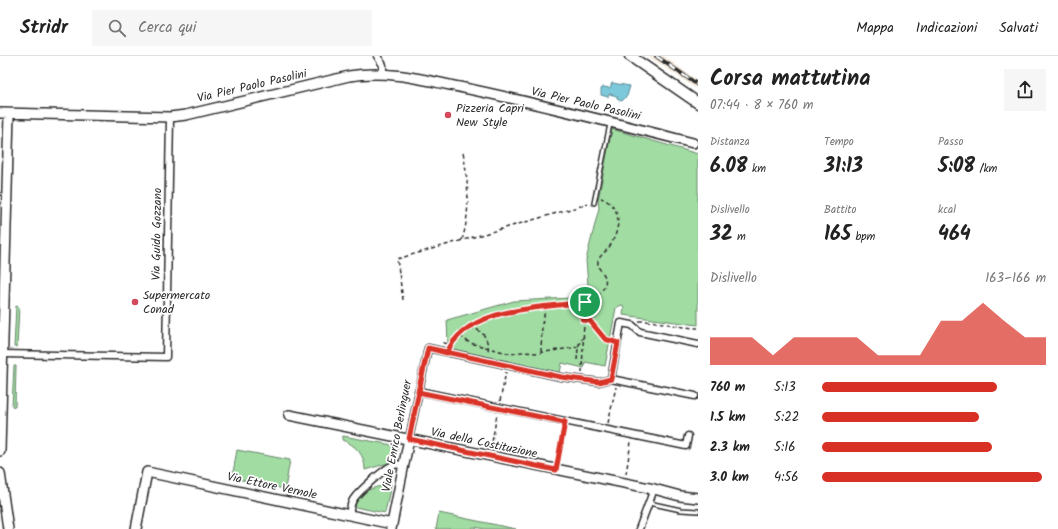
<!DOCTYPE html>
<html lang="it">
<head>
<meta charset="utf-8">
<style>
	:root { --surface:#fff; --page:#f6f6f6; --text:#222; --muted:#767676; --line:#e0e0e0; --accent:#d93025 }
	body { margin:0; font-family:Kalam,sans-serif; background:var(--page); color:var(--text); height:100vh; display:flex; flex-direction:column; font-size:15px; white-space:nowrap }
	* { box-sizing:border-box; margin:0 }
	p { font-size:13px; color:var(--muted) }
	.icon { flex:none; width:22px; height:22px; fill:none; stroke:currentColor; stroke-width:2; stroke-linecap:round; stroke-linejoin:round }
	.map { position:relative; flex:1; overflow:hidden }
	.side { display:flex; flex-direction:column; background:var(--surface); width:360px }
	.side>* { flex:none }
	.pin { position:absolute; display:grid; place-items:center; width:34px; height:34px; color:#fff; margin:-17px; border:2px solid #fff; border-radius:50%; box-shadow:0 1px 4px #0007 }
	.round { display:grid; place-items:center; flex:none; width:42px; height:42px; border-radius:0px; background:var(--page) }
	.head { display:flex; align-items:center; justify-content:space-between; height:68px; padding:0 12px }
	h1 { font-size:22px; font-weight:600; line-height:30px }
	.figures { display:grid; grid-template-columns:repeat(3,1fr); gap:6px; height:68px; padding:4px 12px }
	.figures div { display:grid; align-content:center }
	.figures b { font-size:20px; font-weight:600 }
	.figures small { font-size:11px; font-weight:400 }
	.figures p { font-size:11px }
	.chart { height:112px; padding:8px 12px }
	.chart p { display:flex; justify-content:space-between }
	.chart svg { width:100%; height:72px; margin-top:4px; fill:var(--accent); opacity:.7 }
	ul { padding:0 12px; list-style:none; font-size:13px }
	li { display:grid; grid-template-columns:64px 48px 1fr; align-items:center; height:30px }
	li i { height:10px; border-radius:5px; background:var(--accent) }
	header { display:flex; align-items:center; gap:24px; box-sizing:border-box; height:56px; padding:0 20px; background:var(--surface); border-bottom:1px solid var(--line) }
	header strong { font-size:19px }
	nav { display:flex; gap:22px; margin-inline-start:auto; font-size:14px }
	.search { width:280px; height:36px; background:var(--page); display:flex; align-items:center; gap:10px; box-sizing:border-box; padding:0 14px; border-radius:0px; color:var(--muted); font-size:15px }
	main { display:flex; flex:1; min-height:0 }
	.map>svg:first-child { display:block }
	.built { fill:#f5ebdd }
	.green { fill:#a1dca3; stroke:#668467 }
	.water { fill:#7cc9db; stroke:#5c8a95 }
	.lines { fill:none; stroke-linecap:round; stroke-linejoin:round }
	.lane-casing { stroke:#2b2b2b; stroke-width:6 }
	.street-casing { stroke:#2b2b2b; stroke-width:9 }
	.secondary-casing { stroke:#2b2b2b; stroke-width:12 }
	.primary-casing { stroke:#2b2b2b; stroke-width:13 }
	.path { stroke:#2b2b2b; stroke-width:1.5; stroke-dasharray:4 3; stroke-linecap:butt }
	.lane { stroke:#fff; stroke-width:3 }
	.street { stroke:#fff; stroke-width:6 }
	.secondary { stroke:#fff; stroke-width:9 }
	.primary { stroke:#fff; stroke-width:10 }
	.rail-casing { stroke:#2b2b2b; stroke-width:4 }
	.rail { stroke:#fff; stroke-width:2.5; stroke-dasharray:8; stroke-linecap:butt }
	.route-casing { stroke:#fff; stroke-width:8 }
	.route { stroke:#d93025; stroke-width:5 }
	.poi-dot { fill:#d1495b; stroke:#fff; stroke-width:1.5 }
	.labels { text-anchor:middle; dominant-baseline:central; stroke-width:3.5; stroke-linejoin:round; paint-order:stroke }
	.street-label { font-size:12px; fill:#2b2b2b; stroke:#fff }
	.poi-label { font-size:12px; fill:#2b2b2b; stroke:#fff; text-anchor:start }
</style>
</head>
<body>
<header>
<strong>Stridr</strong>
<div class="search"><svg class="icon" aria-label="search" viewBox="0 0 24 24"><circle cx="10" cy="10" r="6"/><path d="M15 15l6 6"/></svg>Cerca qui</div>
<nav><a>Mappa</a><a>Indicazioni</a><a>Salvati</a></nav>
</header>
<main>
<div class="map">
<svg width="698" height="473" viewBox="0 0 698 473">
	<rect width="100%" height="100%" fill="#fff"/>
	<filter id="ink" filterUnits="userSpaceOnUse"><feTurbulence type="fractalNoise" baseFrequency=".025" numOctaves="2"/><feDisplacementMap in="SourceGraphic" scale="8" xChannelSelector="R" yChannelSelector="G"/><feConvolveMatrix kernelMatrix="1 2 1 2 8 2 1 2 1" color-interpolation-filters="sRGB"/></filter>
	<g filter="url(#ink)">
		<!-- built -->
		<path class="built" d="M648 0H664L698 25V34Z"/>
		<!-- green -->
		<path class="green" d="M612 73 698 98V269L623 259 624 250 621 249 616 252 605 310 585 306 584 312 562 307 560 317 454 296 452 293 454 290 448 288 447 264 514 245 589 241 586 204 599 152 598 144Z
			M16 250 19 251 17 291H14Z
			M14 310H16L15 351 12 350Z
			M343 380 398 390 395 405 365 414C365 399 356 389 342 384Z
			M237 394 290 404 285 433 232 422Z
			M391 428 385 457 355 451C359 433 376 431 391 428Z
			M439 457 516 473H485L473 471 472 473H436Z"/>
		<!-- water -->
		<path class="water" d="M612 27 630 30 627 40 622 45 617 43V40L609 38 608 41 601 39V33L603 31 610 32Z"/>
		<g class="lines">
			<!-- lane casing -->
			<g class="lane-casing">
				<path id="lane" d="M594 147 610 68
					M649 447 681 454 698 455"/>
			</g>
			<!-- street casing -->
			<g class="street-casing">
				<path id="street" d="M377 0 383 9V18
					M3 298 166 301 170 61
					M611 323 621 267 632 269 640 276 698 288
					M418 335 686 390 688 380
					M409 383 428 292 561 321 599 326 611 323 695 340
					M349 459C350 455 350 450 352 446 354 439 387 410 394 409 397 408 401 409 404 409
					M639 473 654 433"/>
			</g>
			<!-- secondary casing -->
			<g class="secondary-casing">
				<path id="secondary" d="M0 57 170 61 186 59 349 20C389 13 429 25 469 33 544 49 619 68 693 87
					M289 359 654 433 680 440 698 442
					M0 395 9 58
					M0 417 8 473
					M136 473 147 416 392 468
					M391 473 409 383"/>
			</g>
			<!-- primary casing -->
			<g class="primary-casing">
				<path id="primary" d="M630 0 698 47"/>
			</g>
			<!-- path -->
			<path class="path" d="M462 184C471 156 468 124 463 96
				M403 244 397 203 588 148
				M585 246 582 256 583 264 590 265 605 283 611 286
				M639 265C658 264 678 272 698 272
				M470 272C483 272 490 286 488 298
				M460 280 470 287 511 298 521 296 538 297 578 291
				M443 287 451 288
				M450 290C472 252 547 252 585 246 596 243 610 231 604 219 601 214 597 212 598 205 600 198 608 195 611 188 621 171 622 150 601 142
				M541 296 542 268 546 251
				M577 304C578 296 577 286 584 281
				M582 317 584 265
				M500 345 506 316
				M608 367 616 331
				M491 392 497 358
				M558 406 564 372
				M626 418 631 386"/>
			<!-- lane -->
			<use href="#lane" class="lane"/>
			<!-- street -->
			<use href="#street" class="street"/>
			<!-- secondary -->
			<use href="#secondary" class="secondary"/>
			<!-- primary -->
			<use href="#primary" class="primary"/>
			<!-- rail casing -->
			<g class="rail-casing">
				<path id="rail" d="M656 0 698 29"/>
			</g>
			<!-- rail -->
			<use href="#rail" class="rail"/>
		</g>
	</g>
	<g class="lines" filter="url(#ink)">
		<!-- route casing -->
		<g class="route-casing">
			<path id="route" d="M585 246C544 252 466 250 447 297L428 292 409 383 556 414 565 366 418 336 428 292 561 321 599 326 611 323 618 287 605 283 590 265 583 264 582 256 585 246"/>
		</g>
		<!-- route -->
		<use href="#route" class="route"/>
	</g>
	<!-- markers -->
	<g class="poi-dot">
		<circle cx="448" cy="59" r="4"/>
		<circle cx="135" cy="246" r="4"/>
	</g>
	<g class="labels">
		<!-- street labels -->
		<g class="street-label">
			<text transform="translate(252 30) rotate(-13)">Via Pier Paolo Pasolini</text>
			<text transform="translate(586 48) rotate(13)">Via Pier Paolo Pasolini</text>
			<text transform="translate(157 178) rotate(-89)">Via Guido Gozzano</text>
			<text transform="translate(397 380) rotate(-79)">Viale Enrico Berlinguer</text>
			<text transform="translate(484 387) rotate(12)">Via della Costituzione</text>
			<text transform="translate(272 430) rotate(12)">Via Ettore Vernole</text>
		</g>
		<!-- poi labels -->
		<g class="poi-label">
			<text x="456" y="52">Pizzeria Capri<tspan x="456" dy="14">New Style</tspan></text>
			<text x="143" y="239">Supermercato<tspan x="143" dy="14">Conad</tspan></text>
		</g>
	</g>
</svg>
<div class="pin" style="left:585px;top:246px;background:#1e9e55"><svg class="icon" aria-label="arrive" viewBox="0 0 24 24"><path d="M6 21V4h12l-3 4 3 4H6"/></svg></div>
</div>
<section class="side">
<div class="head"><div><h1>Corsa mattutina</h1><p>07:44 · 8 × 760 m</p></div><a class="round"><svg class="icon" aria-label="share" viewBox="0 0 24 24"><path d="M12 15V3M7 8l5-5 5 5M5 13v7h14v-7"/></svg></a></div>
<div class="figures">
<div><p>Distanza</p><b>6.08<small> km</small></b></div>
<div><p>Tempo</p><b>31:13</b></div>
<div><p>Passo</p><b>5:08<small> /km</small></b></div>
</div>
<div class="figures">
<div><p>Dislivello</p><b>32<small> m</small></b></div>
<div><p>Battito</p><b>165<small> bpm</small></b></div>
<div><p>kcal</p><b>464</b></div>
</div>
<div class="chart"><p><span>Dislivello</span>163–166 m</p>
<svg viewBox="0 0 160 44" preserveAspectRatio="none"><path d="M0 44V27L10 27L20 27L30 38L40 27L50 27L60 27L70 27L80 38L90 38L100 38L110 17L120 17L130 6L140 17L150 27L160 27V44z"/></svg>
</div>
<ul>
<li><b>760 m</b>5:13<i style="width:78%"></i></li>
<li><b>1.5 km</b>5:22<i style="width:70%"></i></li>
<li><b>2.3 km</b>5:16<i style="width:76%"></i></li>
<li><b>3.0 km</b>4:56<i style="width:98%"></i></li>
</ul>
</section>
</main>
</body>
</html>
